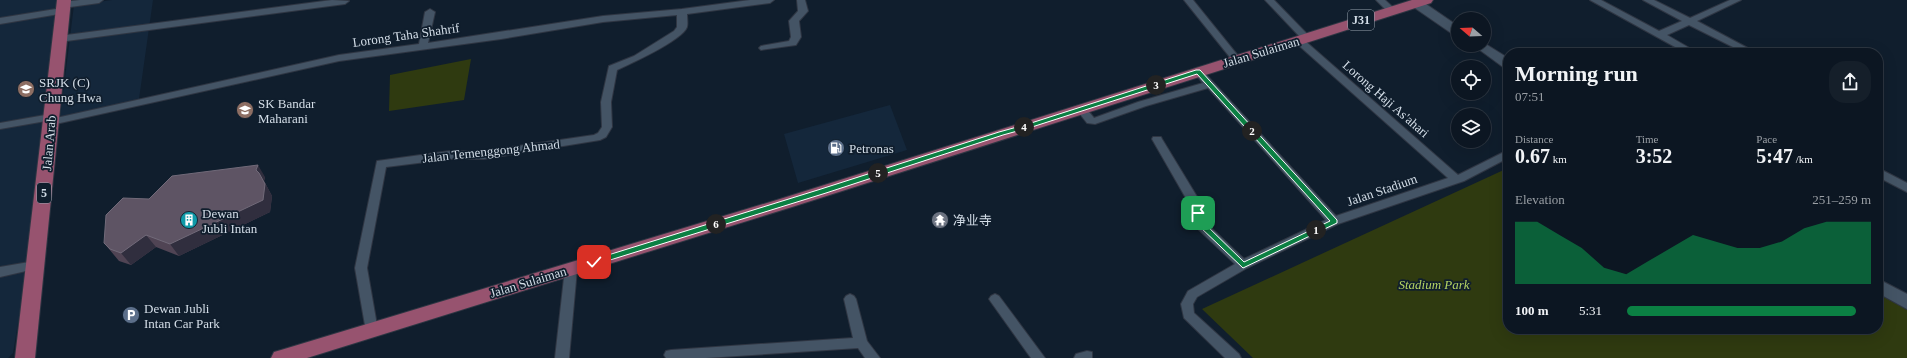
<!DOCTYPE html>
<html lang="en">
<head>
<meta charset="utf-8">
<style>
	:root { --surface:#0c1622; --page:#151f2a; --text:#f1f3f6; --muted:#9a9fa5; --line:#2c3540; --accent:#0b8043 }
	body { margin:0; font-family:"Times New Roman","Noto Sans SC",serif; background:var(--page); color:var(--text); height:100vh; display:flex; flex-direction:column; font-size:15px; white-space:nowrap }
	* { box-sizing:border-box; margin:0 }
	p { font-size:13px; color:var(--muted) }
	.icon { flex:none; width:22px; height:22px; fill:none; stroke:currentColor; stroke-width:2; stroke-linecap:round; stroke-linejoin:round }
	.map { position:relative; flex:1; overflow:hidden }
	.side { position:absolute; left:1503px; top:48px; width:380px; height:286px; display:flex; flex-direction:column; background:var(--surface); border-radius:16px; box-shadow:0 4px 16px #0002,0 0 0 1px var(--line) }
	.side>* { flex:none }
	.needle { width:26px; rotate:289deg }
	.fabs { position:absolute; left:1451px; top:12px; display:grid; gap:8px }
	.fabs a { display:grid; place-items:center; width:40px; height:40px; border-radius:50%; background:var(--surface); box-shadow:0 4px 16px #0002,0 0 0 1px var(--line); font-size:20px }
	.pin { position:absolute; display:grid; place-items:center; width:34px; height:34px; color:#fff; margin:-17px; border-radius:8px; box-shadow:0 2px 6px #0006 }
	.km { position:absolute; width:20px; height:20px; margin:-10px; border-radius:50%; background:#222; color:#fff; font-size:11px; line-height:20px; text-align:center }
	.round { display:grid; place-items:center; flex:none; width:42px; height:42px; border-radius:16px; background:var(--page) }
	.summary { display:flex; align-items:center; justify-content:space-between; height:68px; padding:0 12px }
	h1 { font-size:22px; font-weight:800; line-height:30px }
	.metrics { display:grid; grid-template-columns:repeat(3,1fr); gap:6px; height:68px; padding:4px 12px }
	.metrics div { display:grid; align-content:center }
	.metrics b { font-size:20px; font-weight:800 }
	.metrics small { font-size:11px; font-weight:400 }
	.metrics p { font-size:11px }
	.chart { height:112px; padding:8px 12px }
	.chart p { display:flex; justify-content:space-between }
	.chart svg { width:100%; height:72px; margin-top:4px; fill:var(--accent); opacity:.7 }
	ul { padding:0 12px; list-style:none; font-size:13px }
	li { display:grid; grid-template-columns:64px 48px 1fr; align-items:center; height:30px }
	li i { height:10px; border-radius:5px; background:var(--accent) }
	.map>svg:first-child { display:block }
	.built { fill:#14273b }
	.green { fill:#2f3a10 }
	.lines { fill:none; stroke-linecap:round; stroke-linejoin:round }
	.street-casing { stroke:#2f3643; stroke-width:2 }
	.secondary-casing { stroke:#2f3643; stroke-width:2 }
	.primary-casing { stroke:#2f3643; stroke-width:2 }
	.street { fill:#445465; fill-rule:evenodd }
	.secondary { fill:#445465; fill-rule:evenodd }
	.primary { fill:#97536f; fill-rule:evenodd }
	.wall { fill:#504454 }
	.shaded-wall { fill:#302e3e }
	.building { fill:#5e5464; stroke:#716a79 }
	.route { fill:#0b8043; stroke:#fff }
	.labels { text-anchor:middle; dominant-baseline:central; stroke-width:3.5; stroke-linejoin:round; paint-order:stroke }
	.shield { fill:#101e2d; stroke:#99a4b0; stroke-width:1 }
	.shield-label { font-size:12px; font-weight:bold; fill:#d4dee8 }
	.street-label { font-size:13px; fill:#d4dee8; stroke:#101e2d }
	.poi-label { font-size:13px; fill:#d4dee8; stroke:#101e2d; text-anchor:start }
	.park-label { font-size:13px; font-style:italic; fill:#b5d462; stroke:#101e2d }
</style>
</head>
<body>
<div class="map">
<svg width="1907" height="358" viewBox="0 0 1907 358">
	<rect width="100%" height="100%" fill="#101e2d"/>
	<!-- built -->
	<path class="built" d="M0 0H70V12L13 353 8 358H0Z
		M112 0H153L139 99 60 118 74 5Z
		M890 105 907 150 798 183 784 134Z"/>
	<!-- green -->
	<path class="green" d="M471 59 464 100 389 111 390 75Z
		M1508 168V329H1878V292L1907 310V358H1253L1202 309Z"/>
	<g class="lines">
		<!-- street casing -->
		<g class="street-casing">
			<path id="street" d="M80 0H103L99 3 63 8 58 5 63 2Z
				M332 0 349 1 345 4 59 42 54 39 59 36Z
				M750 0H774L770 3 687 14C687 18 688 23 687 27 683 40 630 64 617 70L611 102 612 127 606 137 600 140 484 159H450L386 167 367 268 378 331 377 335 372 336 367 335 366 331 355 268 377 161 450 151H484L594 135 598 133 602 127 601 102 609 66 634 56 674 31 677 27V15L603 22 501 39 339 61 51 125 47 124 46 121 0 129V123L51 114 55 115 56 118 339 55 419 44 425 12 430 9 435 12 428 43 603 16 682 9Z
				M797 0H805L808 11 799 21 801 37 796 45 761 50 759 48 761 46 789 41 791 37 789 21 798 11Z
				M1184 0H1193L1239 57 1241 59 1239 61H1233Z
				M1265 0H1274L1311 38 1309 40H1304L1458 175 1508 150V158L1464 181 1338 224 1247 268 1197 297 1193 304 1194 313 1239 354 1241 358H1225L1184 318 1181 304 1188 291 1235 264 1197 228 1187 200 1152 139 1153 137H1161L1162 139 1199 200 1206 223 1244 259 1326 220 1208 88 1146 106 1095 124 1087 123 1076 109 1077 107H1085L1094 118 1138 102 1203 83 1193 71 1198 68 1201 69 1336 216 1448 178 1295 42 1293 40 1295 38H1301Z
				M1376 0H1385L1397 11 1395 13H1389Z
				M1590 0H1601L1659 31 1682 21 1643 0H1654L1690 18 1730 0H1741L1697 21 1757 53H1745L1689 25 1667 35 1698 53H1686Z
				M62 8 65 9V13L0 24V18Z
				M1878 168 1907 183V192L1878 177Z
				M35 261 39 262 41 265 39 268 0 277V267Z
				M571 265 575 266 577 269 569 358H555L565 269 567 266Z
				M850 294 854 296 856 299 867 341 880 358H865L858 348 706 358H666L664 355 666 351 671 350 853 338 844 299 846 296Z
				M995 294 999 296 1045 358H1031L991 302 989 299 991 296Z
				M1087 351 1092 352V358H1074L1076 354Z"/>
		</g>
		<!-- secondary casing -->
		<g class="secondary-casing">
			<path id="secondary" d="M1412 0H1420L1458 26V36L1454 35 1412 6 1410 3Z
				M1484 43 1508 58V68L1503 67 1473 45H1484Z
				M1878 279 1907 294V309L1878 293Z"/>
		</g>
		<!-- primary casing -->
		<g class="primary-casing">
			<path id="primary" d="M57 0H71L35 358H15Z
				M1412 0H1433L1431 3 792 207 307 358H271L274 352 281 350 780 199Z"/>
		</g>
		<!-- street -->
		<use href="#street" class="street"/>
		<!-- secondary -->
		<use href="#secondary" class="secondary"/>
		<!-- primary -->
		<use href="#primary" class="primary"/>
	</g>
	<!-- wall -->
	<path class="wall" d="M265 177 264 181 272 196 270 212 179 256 156 247 131 265 119 261 104 243 149 199Z"/>
	<!-- shaded-wall -->
	<path class="shaded-wall" d="M258 165 265 177 264 181 272 196 270 212 179 256 170 244 256 170Z
		M146 235 156 247 131 265 121 253Z"/>
	<!-- building -->
	<path class="building" d="M258 165 256 170 259 173 265 184 263 200 170 244 146 235 121 253 110 249 104 243 106 215 123 198 149 199 172 176Z"/>
	<!-- route -->
	<path class="route" d="M1196 70H1200L1337 220V223L1243 268 1199 226 1195 213 1198 210 1202 213 1205 224 1244 262 1330 221 1197 74 1032 127 1003 135 826 193 594 265 591 262 592 260 821 189 999 132 1028 124Z"/>
	<!-- icons -->
	<defs>
		<g id="school-disc" transform="scale(0.9)"><circle r="9.5" fill="#8d6e63" stroke="#101e2d"/><path d="M0-5L7-2L0 1L-7-2ZM-4 1L0 2.5L4 1V4Q0 6-4 4Z" fill="#fff"/></g>
		<g id="fuel-disc" transform="scale(0.9)"><circle r="9.5" fill="#5c6f8a" stroke="#101e2d"/><path d="M-5.5-6h7V0h2V4h1.3V-2.5L3-4.5l.8-.8L6-3V5H2.5V1h-1V6h-7ZM-4.2-4.7v3.2H.2V-4.7Z" fill="#fff"/></g>
		<g id="building-disc" transform="scale(0.9)"><circle r="9.5" fill="#0f9aa8" stroke="#101e2d"/><path d="M-4-6H4V6H1V3H-1V6H-4ZM-2.5-4.3h1.7v1.8h-1.7ZM.8-4.3h1.7v1.8H.8ZM-2.5-1h1.7V.8h-1.7ZM.8-1h1.7V.8H.8Z" fill="#fff"/></g>
		<g id="temple-disc" transform="scale(0.9)"><circle r="9.5" fill="#6b7280" stroke="#101e2d"/><path d="M0-6L5-2H3V0L6.5 2.5H4V6H1.5V3h-3V6H-4V2.5H-6.5L-3 0V-2H-5Z" fill="#fff"/></g>
		<g id="parking-disc" transform="scale(0.9)"><circle r="9.5" fill="#5c6f8a" stroke="#101e2d"/><path d="M-3.5-5.5H1a3.5 3.5 0 0 1 0 7H-1V5.5H-3.5ZM-1-3.4V-.6H.8a1.4 1.4 0 0 0 0-2.8Z" fill="#fff"/></g>
	</defs>
	<g fill-rule="evenodd">
		<use href="#school-disc" x="26" y="89"/>
		<use href="#school-disc" x="245" y="110"/>
		<use href="#fuel-disc" x="836" y="148"/>
		<use href="#building-disc" x="189" y="220"/>
		<use href="#temple-disc" x="940" y="220"/>
		<use href="#parking-disc" x="131" y="315"/>
	</g>
	<g class="labels">
		<!-- shield labels -->
		<g class="shield">
			<rect x="1348" y="10" width="26" height="20" rx="3"/>
			<rect x="37" y="183" width="14" height="20" rx="3"/>
		</g>
		<g class="shield-label">
			<text x="1361" y="20">J31</text>
			<text x="44" y="193">5</text>
		</g>
		<!-- street labels -->
		<g class="street-label">
			<text transform="translate(406 35) rotate(-8)">Lorong Taha Shahrif</text>
			<text transform="translate(1261 52) rotate(-17)">Jalan Sulaiman</text>
			<text transform="translate(1386 99) rotate(41)">Lorong Haji As'ahari</text>
			<text transform="translate(49 143) rotate(-85)">Jalan Arab</text>
			<text transform="translate(491 151) rotate(-6)">Jalan Temenggong Ahmad</text>
			<text transform="translate(1382 190) rotate(-19)">Jalan Stadium</text>
			<text transform="translate(528 282) rotate(-17)">Jalan Sulaiman</text>
		</g>
		<!-- poi labels -->
		<g class="poi-label">
			<text x="39" y="82">SRJK (C)<tspan x="39" dy="15">Chung Hwa</tspan></text>
			<text x="258" y="103">SK Bandar<tspan x="258" dy="15">Maharani</tspan></text>
			<text x="849" y="148">Petronas</text>
			<text x="202" y="213">Dewan<tspan x="202" dy="15">Jubli Intan</tspan></text>
			<text x="953" y="220">净业寺</text>
			<text x="144" y="308">Dewan Jubli<tspan x="144" dy="15">Intan Car Park</tspan></text>
		</g>
		<!-- park labels -->
		<g class="park-label">
			<text x="1434" y="284">Stadium Park</text>
		</g>
	</g>
</svg>
<div class="fabs">
<a><svg class="needle" viewBox="-14 -14 28 28"><path d="M0-13l5 13h-10z" fill="#e53935"/><path d="M0 13l5-13h-10z" fill="#9a9fa5"/></svg></a>
<a><svg class="icon" aria-label="locate" viewBox="0 0 24 24"><circle cx="12" cy="12" r="6"/><path d="M12 2v4M12 18v4M2 12h4M18 12h4"/></svg></a>
<a><svg class="icon" aria-label="layers" viewBox="0 0 24 24"><path d="M12 4l9 5-9 5-9-5zM3 14l9 5 9-5"/></svg></a>
</div>
<div class="pin" style="left:1198px;top:213px;background:#1e9e55"><svg class="icon" aria-label="arrive" viewBox="0 0 24 24"><path d="M6 21V4h12l-3 4 3 4H6"/></svg></div>
<div class="pin" style="left:594px;top:262px;background:#d93025"><svg class="icon" aria-label="check" viewBox="0 0 24 24"><path d="M5 12l5 5 9-10"/></svg></div>
<b class="km" style="left:1316px;top:230px">1</b>
<b class="km" style="left:1252px;top:131px">2</b>
<b class="km" style="left:1156px;top:85px">3</b>
<b class="km" style="left:1024px;top:127px">4</b>
<b class="km" style="left:878px;top:173px">5</b>
<b class="km" style="left:716px;top:224px">6</b>
<section class="side">
<div class="summary"><div><h1>Morning run</h1><p>07:51</p></div><a class="round"><svg class="icon" aria-label="share" viewBox="0 0 24 24"><path d="M12 15V3M7 8l5-5 5 5M5 13v7h14v-7"/></svg></a></div>
<div class="metrics">
<div><p>Distance</p><b>0.67<small> km</small></b></div>
<div><p>Time</p><b>3:52</b></div>
<div><p>Pace</p><b>5:47<small> /km</small></b></div>
</div>
<div class="chart"><p><span>Elevation</span>251–259 m</p>
<svg viewBox="0 0 160 44" preserveAspectRatio="none"><path d="M0 44V6L10 6L20 14L30 22L40 34L50 38L60 30L70 22L80 14L90 18L100 22L110 22L120 18L130 10L140 6L150 6L160 6V44z"/></svg>
</div>
<ul>
<li><b>100 m</b>5:31<i style="width:94%"></i></li>
</ul>
</section>
</div>
</body>
</html>
